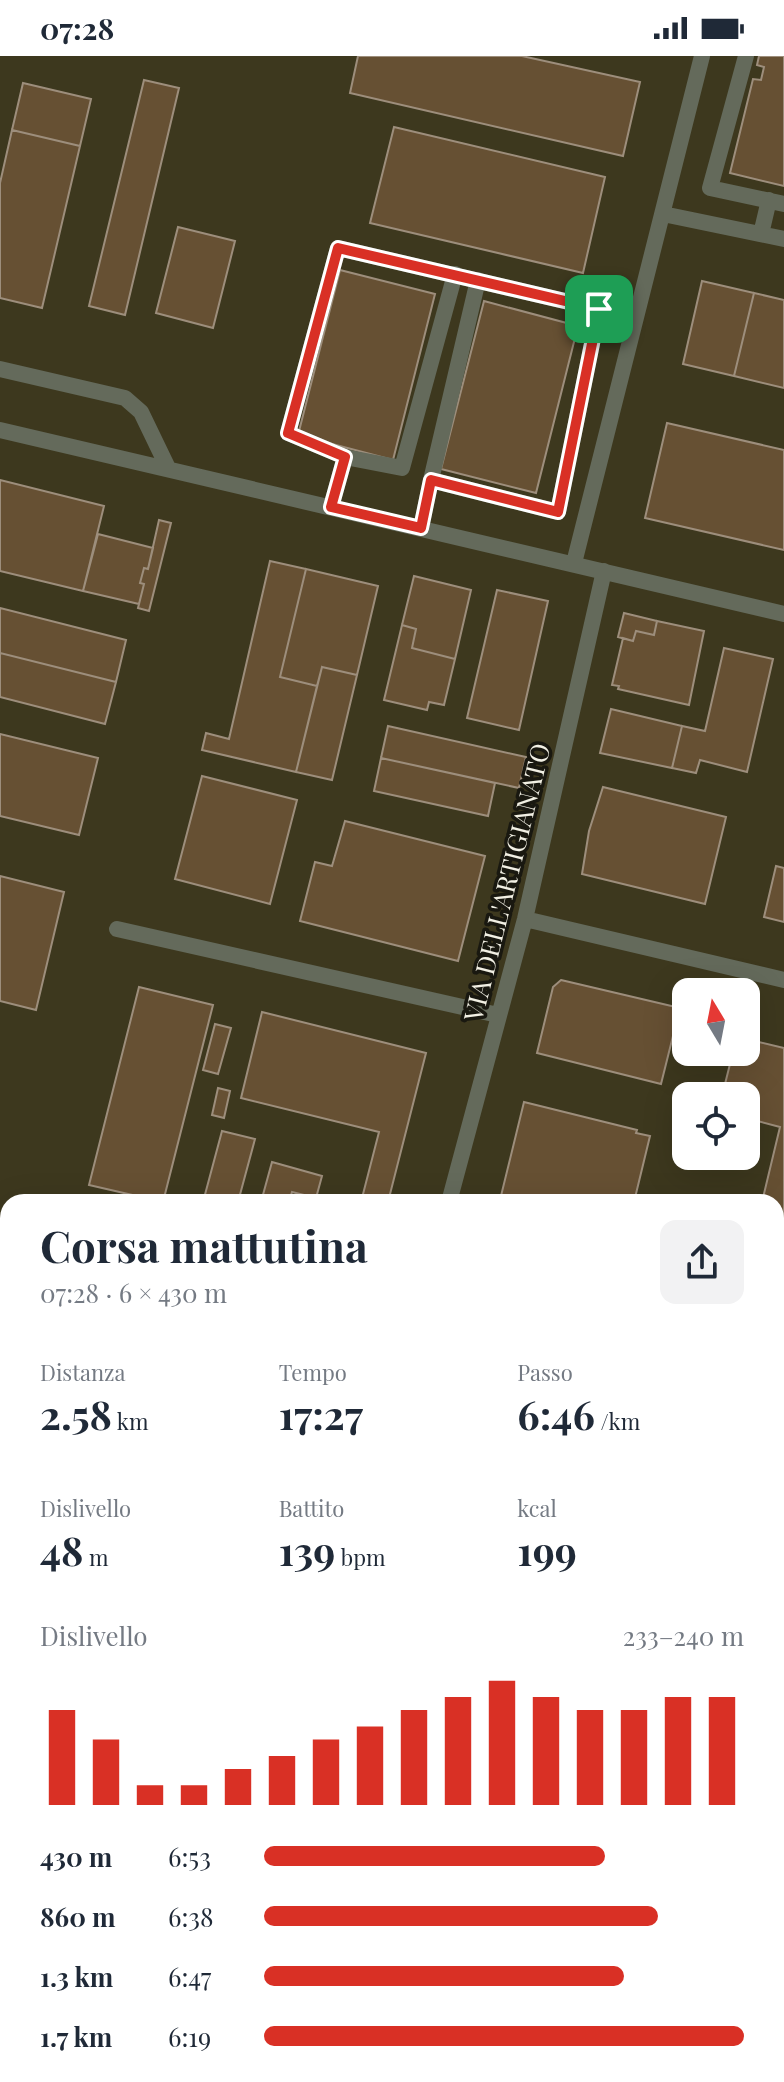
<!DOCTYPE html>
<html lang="it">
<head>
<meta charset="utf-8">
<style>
	:root { --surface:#fff; --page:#f2f2f3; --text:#1f2937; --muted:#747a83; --accent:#d93025 }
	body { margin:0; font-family:"Playfair Display",serif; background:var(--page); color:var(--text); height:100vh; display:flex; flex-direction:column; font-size:30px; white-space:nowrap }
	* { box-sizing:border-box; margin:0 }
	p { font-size:26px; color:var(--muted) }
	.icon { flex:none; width:44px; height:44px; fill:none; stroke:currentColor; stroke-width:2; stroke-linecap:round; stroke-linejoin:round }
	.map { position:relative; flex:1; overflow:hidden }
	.side { position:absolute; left:0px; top:1138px; width:784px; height:888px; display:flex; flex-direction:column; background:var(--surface); border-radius:24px 24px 0 0; box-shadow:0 8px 32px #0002 }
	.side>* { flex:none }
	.needle { width:52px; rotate:350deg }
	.buttons { position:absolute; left:672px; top:922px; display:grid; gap:16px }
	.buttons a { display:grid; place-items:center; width:88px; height:88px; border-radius:16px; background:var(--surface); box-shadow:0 8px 32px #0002; font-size:40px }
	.pin { position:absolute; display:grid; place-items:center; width:68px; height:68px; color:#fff; margin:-34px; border-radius:16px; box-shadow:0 4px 12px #0006 }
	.round { display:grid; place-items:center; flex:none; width:84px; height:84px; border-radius:16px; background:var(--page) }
	.head { display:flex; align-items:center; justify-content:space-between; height:136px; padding:0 40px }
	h1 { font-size:44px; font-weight:700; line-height:60px }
	.metrics { display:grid; grid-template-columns:repeat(3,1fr); gap:12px; height:136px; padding:8px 40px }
	.metrics div { display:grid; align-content:center }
	.metrics b { font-size:40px; font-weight:700 }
	.metrics small { font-size:22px; font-weight:400 }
	.metrics p { font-size:22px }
	.chart { height:224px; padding:16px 40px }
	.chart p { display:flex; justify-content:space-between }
	.chart svg { width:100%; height:144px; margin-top:8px; stroke:var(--accent); stroke-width:6 }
	ul { padding:0 40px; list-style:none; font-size:26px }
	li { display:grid; grid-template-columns:128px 96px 1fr; align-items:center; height:60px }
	li i { height:20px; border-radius:10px; background:var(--accent) }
	.status { display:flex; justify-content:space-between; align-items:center; height:56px; padding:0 40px; background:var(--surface); direction:ltr }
	.status svg { height:22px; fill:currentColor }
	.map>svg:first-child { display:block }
	.built { fill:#3d381e; fill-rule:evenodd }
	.building { fill:#665033; stroke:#9d8e7c; stroke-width:2 }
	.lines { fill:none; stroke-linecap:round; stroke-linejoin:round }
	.minor { stroke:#646a5b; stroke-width:16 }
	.route-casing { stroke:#fff; stroke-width:16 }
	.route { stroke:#d93025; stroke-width:10 }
	.labels { text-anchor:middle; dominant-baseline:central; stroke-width:7; stroke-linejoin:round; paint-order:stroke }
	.street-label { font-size:26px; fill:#f2f0e4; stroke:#191810 }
</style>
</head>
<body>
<div class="status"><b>07:28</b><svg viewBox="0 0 49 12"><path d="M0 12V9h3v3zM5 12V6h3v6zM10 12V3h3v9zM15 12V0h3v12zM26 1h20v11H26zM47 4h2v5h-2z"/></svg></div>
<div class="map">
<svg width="784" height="2026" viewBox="0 0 784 2026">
	<rect width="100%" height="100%" fill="#33301d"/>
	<!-- built -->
	<path class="built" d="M0 0H784V1869L776 1885V1146H8V2018H717L714 2026H0ZM686 936H746V996H686ZM686 1040H746V1100H686Z"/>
	<!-- building -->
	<path class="building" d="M358 0H522L640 26 623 100 350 37Z
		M759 0H784V130L730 117 753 23 761 24 764 11 757 9Z
		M144 24 179 32 125 259 89 250Z
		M23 27 91 43 80 90 12 74Z
		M394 71 605 121 583 217 370 167Z
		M12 74 80 90 42 252 0 242V127Z
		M178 171 235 185 213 272 156 257Z
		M340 214 435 238 393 404 298 379Z
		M702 225 754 237 734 320 683 308Z
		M754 237 784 244V332L734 320Z
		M484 245 578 270 536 437 441 413Z
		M667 367 784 394V494L645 462Z
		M0 424 104 450 83 535 0 515Z
		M159 464 171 467 149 555 138 552 144 528 140 527 144 512 148 513Z
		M98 478 153 492 148 513 144 512 140 527 144 528 139 548 83 535Z
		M270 505 306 513 280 621 317 630 296 716 202 694 206 677 229 683Z
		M306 513 378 530 357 619 322 611 317 630 280 621Z
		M414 520 471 534 455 603 412 592 416 573 402 569Z
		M497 534 548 545 519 674 467 662Z
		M0 552 126 584 116 626 0 597Z
		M624 557 657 565 654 579 636 575 633 585 618 581Z
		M657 565 704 575 689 649 618 633 619 630 612 629 623 582 633 585 636 575 654 579Z
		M402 569 416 573 412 592 455 603 444 649 429 646 427 654 384 644Z
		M724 592 773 603 747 716 700 704 696 717 672 712 682 670 705 675Z
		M0 597 116 626 105 668 0 641Z
		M322 611 357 619 332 724 296 716Z
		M611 653 682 670 672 712 600 697Z
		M388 670 526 701 519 732 381 702Z
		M0 678 98 702 79 779 0 760Z
		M381 702 495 727 488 760 374 735Z
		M202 720 297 744 270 848 175 823Z
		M603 731 726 761 705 848 582 818 589 775Z
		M345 765 485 800 458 905 300 865 315 806 332 810Z
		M776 810 784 812V866L764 861Z
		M0 820 64 836 36 954 0 945Z
		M561 924 680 952 661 1028 537 997 553 931Z
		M139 931 213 949 163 1146 89 1129Z
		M262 956 426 997 388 1146H361L379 1076 241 1042Z
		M215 968 231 972 218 1018 203 1014Z
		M746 983 784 992V1195L776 1194V1146H762L780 1071 746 1062V1040H722L733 996H746Z
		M218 1032 230 1035 224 1062 212 1059Z
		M524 1046 637 1074 636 1077 650 1080 634 1146H509L500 1144Z
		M222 1075 255 1083 238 1146H203Z
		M272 1106 322 1120 316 1142 292 1136 289 1146H261Z
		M776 1194 784 1195V1208L776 1206Z
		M776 1218 784 1220V1374L776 1372Z
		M4 1372H8V1498L0 1497V1389Z
		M0 1497 8 1498V1566L0 1564Z
		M0 1620 8 1622V1670L0 1669Z
		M0 1707 8 1709V1768L0 1767Z
		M0 1801 8 1803V1879L0 1877Z
		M0 1947 8 1949V1997L0 1996Z
		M0 1996 8 1997V2018H53L51 2026H0Z
		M152 2018H312L310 2026H151Z"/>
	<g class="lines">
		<!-- minor -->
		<path class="minor" d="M746 0 710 132 784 148
			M663 158 784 183
			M761 178 769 144
			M0 313 125 342 141 356 168 412
			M0 374 784 558
			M345 401 402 412 455 218
			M431 424 478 224
			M331 451 345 401 288 377 338 192 599 253 558 456 431 424 421 472
			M574 507 702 0
			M525 863 784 924
			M117 873 498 959
			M449 1146 525 863 604 515
			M0 1284 8 1285
			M776 1506 784 1464
			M776 1952 784 1935
			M532 2018 565 2026
			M99 2026 101 2018
			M637 2026 647 2018
			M741 2026 745 2018"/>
	</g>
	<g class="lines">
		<!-- route casing -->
		<g class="route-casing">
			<path id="route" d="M338 192 599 253 558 456 431 424 421 472 331 451 345 401 288 377Z"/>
		</g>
		<!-- route -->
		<use href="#route" class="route"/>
	</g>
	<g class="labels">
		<!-- street labels -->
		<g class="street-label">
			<text transform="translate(506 826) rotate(-76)">VIA DELL'ARTIGIANATO</text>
		</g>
	</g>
</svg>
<div class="buttons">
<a><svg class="needle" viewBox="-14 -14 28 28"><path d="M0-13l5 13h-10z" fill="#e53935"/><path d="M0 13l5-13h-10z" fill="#747a83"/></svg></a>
<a><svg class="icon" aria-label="locate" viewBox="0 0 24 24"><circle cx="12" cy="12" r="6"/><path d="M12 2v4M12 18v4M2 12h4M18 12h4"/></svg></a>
</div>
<div class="pin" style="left:599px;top:253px;background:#1e9e55"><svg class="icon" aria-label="arrive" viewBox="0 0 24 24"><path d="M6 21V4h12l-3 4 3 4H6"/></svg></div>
<section class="side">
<div class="head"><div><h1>Corsa mattutina</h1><p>07:28 · 6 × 430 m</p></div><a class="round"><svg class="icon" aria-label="share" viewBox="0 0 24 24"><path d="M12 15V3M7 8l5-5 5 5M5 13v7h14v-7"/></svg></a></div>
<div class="metrics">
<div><p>Distanza</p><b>2.58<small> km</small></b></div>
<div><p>Tempo</p><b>17:27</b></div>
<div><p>Passo</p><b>6:46<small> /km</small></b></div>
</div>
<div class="metrics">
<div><p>Dislivello</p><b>48<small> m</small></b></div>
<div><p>Battito</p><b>139<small> bpm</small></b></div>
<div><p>kcal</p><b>199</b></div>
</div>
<div class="chart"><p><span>Dislivello</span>233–240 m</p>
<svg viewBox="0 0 160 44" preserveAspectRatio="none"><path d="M5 44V15M15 44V24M25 44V38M35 44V38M45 44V33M55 44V29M65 44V24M75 44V20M85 44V15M95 44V11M105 44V6M115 44V11M125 44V15M135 44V15M145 44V11M155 44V11"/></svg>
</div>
<ul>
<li><b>430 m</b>6:53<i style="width:71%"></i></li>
<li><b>860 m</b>6:38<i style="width:82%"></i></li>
<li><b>1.3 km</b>6:47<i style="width:75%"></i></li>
<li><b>1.7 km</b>6:19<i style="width:100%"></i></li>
</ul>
</section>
</div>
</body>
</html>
